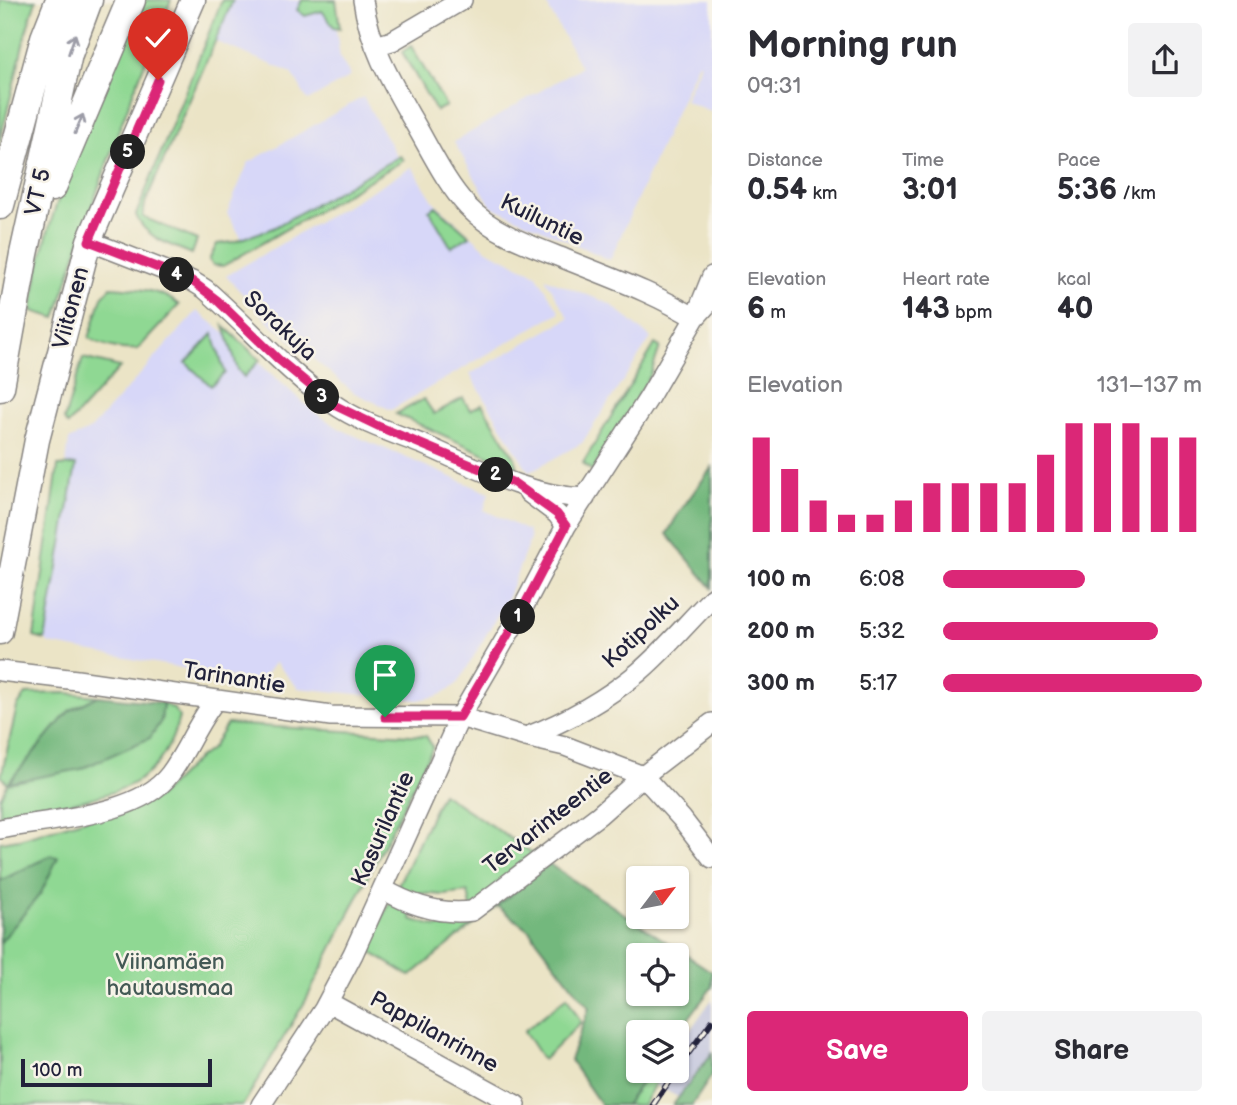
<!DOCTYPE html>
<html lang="en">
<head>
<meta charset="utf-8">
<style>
	:root { --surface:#fff; --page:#f2f2f3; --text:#2b2b33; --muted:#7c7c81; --accent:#db2777 }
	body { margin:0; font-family:"Balsamiq Sans",sans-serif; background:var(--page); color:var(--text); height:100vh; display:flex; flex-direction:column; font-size:26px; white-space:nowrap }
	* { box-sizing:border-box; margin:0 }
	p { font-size:23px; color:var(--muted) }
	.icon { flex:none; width:38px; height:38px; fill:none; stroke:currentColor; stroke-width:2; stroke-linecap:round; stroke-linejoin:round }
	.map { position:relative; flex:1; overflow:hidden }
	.drawer { display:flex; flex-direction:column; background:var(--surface); width:525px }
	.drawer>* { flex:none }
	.needle { width:46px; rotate:58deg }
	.buttons { position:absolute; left:626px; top:866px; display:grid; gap:14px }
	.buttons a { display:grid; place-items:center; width:63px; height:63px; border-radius:7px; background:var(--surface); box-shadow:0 2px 5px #0004; font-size:35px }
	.scale { position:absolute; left:21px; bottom:18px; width:191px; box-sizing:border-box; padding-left:7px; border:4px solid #22223b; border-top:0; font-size:19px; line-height:24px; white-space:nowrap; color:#22223b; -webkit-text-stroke:5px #f7f3e8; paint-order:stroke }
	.pin { position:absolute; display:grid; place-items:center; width:60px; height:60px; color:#fff; margin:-72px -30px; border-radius:50% 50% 50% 0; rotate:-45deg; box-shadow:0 0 7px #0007 }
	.pin .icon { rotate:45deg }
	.km { position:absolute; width:35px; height:35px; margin:-18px; border-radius:50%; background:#222; color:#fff; font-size:19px; line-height:35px; text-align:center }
	.round { display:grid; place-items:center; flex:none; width:74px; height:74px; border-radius:7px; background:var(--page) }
	.summary { display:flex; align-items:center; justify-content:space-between; height:119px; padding:0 35px }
	h1 { font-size:38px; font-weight:800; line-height:52px }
	.stats { display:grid; grid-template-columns:repeat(3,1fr); gap:10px; height:119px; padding:7px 35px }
	.stats div { display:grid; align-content:center }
	.stats b { font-size:30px; font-weight:800 }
	.stats small { font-size:19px; font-weight:400 }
	.stats p { font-size:19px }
	.chart { height:196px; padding:14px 35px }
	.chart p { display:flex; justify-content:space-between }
	.chart svg { width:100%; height:126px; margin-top:7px; stroke:var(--accent); stroke-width:6 }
	.action { display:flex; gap:14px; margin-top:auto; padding:14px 35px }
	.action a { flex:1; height:80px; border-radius:7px; background:var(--accent); color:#fff; font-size:28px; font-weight:800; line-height:80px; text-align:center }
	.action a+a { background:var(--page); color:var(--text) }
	ul { padding:0 35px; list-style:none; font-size:23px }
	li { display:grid; grid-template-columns:112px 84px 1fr; align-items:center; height:52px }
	li i { height:18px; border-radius:9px; background:var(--accent) }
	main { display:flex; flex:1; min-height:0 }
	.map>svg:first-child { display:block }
	.built { fill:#d7d7f8 }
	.industrial { fill:#bfc2dd }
	.green { fill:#8fd893; stroke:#587d67; stroke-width:2; fill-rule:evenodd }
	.forest { fill:#73b87d; stroke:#4a6d5c; stroke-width:2; fill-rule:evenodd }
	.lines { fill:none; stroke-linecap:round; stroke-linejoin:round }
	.minor-casing { stroke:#868380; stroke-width:22 }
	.major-casing { stroke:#868380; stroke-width:27 }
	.highway-casing { stroke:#868380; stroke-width:31 }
	.minor { stroke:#fff; stroke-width:19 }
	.major { stroke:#fff; stroke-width:24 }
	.highway { stroke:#fff; stroke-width:28 }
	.rail-casing { stroke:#22223b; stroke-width:6 }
	.rail { stroke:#f7f3e8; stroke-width:3.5; stroke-dasharray:10; stroke-linecap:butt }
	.oneway { stroke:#9c9ca7 }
	.route-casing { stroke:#fff; stroke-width:14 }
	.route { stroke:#db2777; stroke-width:9 }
	.labels { text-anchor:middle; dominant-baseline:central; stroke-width:5; stroke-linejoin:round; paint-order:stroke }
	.street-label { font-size:23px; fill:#22223b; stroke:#f7f3e8 }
	.park-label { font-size:23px; fill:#435955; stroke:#f7f3e8 }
</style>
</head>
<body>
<main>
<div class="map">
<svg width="712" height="1105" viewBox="0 0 712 1105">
	<rect width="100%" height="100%" fill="#f7f3e8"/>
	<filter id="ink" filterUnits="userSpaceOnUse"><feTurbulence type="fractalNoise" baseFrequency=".0143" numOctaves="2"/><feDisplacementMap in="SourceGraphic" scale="14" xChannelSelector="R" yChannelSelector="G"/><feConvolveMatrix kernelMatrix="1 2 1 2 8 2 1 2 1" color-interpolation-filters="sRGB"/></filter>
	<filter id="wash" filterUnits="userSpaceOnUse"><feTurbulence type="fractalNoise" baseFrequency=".00686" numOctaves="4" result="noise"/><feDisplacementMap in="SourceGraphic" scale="28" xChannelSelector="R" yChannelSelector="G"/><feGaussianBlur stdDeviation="1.57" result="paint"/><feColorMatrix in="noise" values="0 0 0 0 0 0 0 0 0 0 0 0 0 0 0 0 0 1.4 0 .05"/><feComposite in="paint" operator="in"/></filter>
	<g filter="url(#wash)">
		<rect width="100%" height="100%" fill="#ebe4c6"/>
		<!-- built -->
		<path class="built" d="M228 0H332L340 58 351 76 308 101 292 73 210 39Z
			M544 0H712V112L684 100 701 63 698 62 610 260 491 206 454 142 581 67Z
			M363 97 399 160 247 248 227 213 248 163Z
			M412 167 434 202 487 250 536 274 560 312 391 410 353 392 266 319 226 276Z
			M545 278 610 304 651 338 582 443 529 472 470 374 569 318Z
			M197 311 224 332 313 411 340 429 360 438 489 493 484 510 528 531 530 539 508 597 459 682 453 687 438 696 418 700 298 688 275 662 260 682 49 644 43 637 69 440 91 429Z"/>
		<!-- industrial -->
		<path class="industrial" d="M712 999V1053L680 1098 653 1084 662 1071H677V1049Z"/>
		<!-- green -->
		<path class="green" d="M0 0H36L26 32 0 142Z
			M144 0H171C126 104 89 210 56 318L32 311C42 207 102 95 144 0Z
			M222 0H233L145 203 143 217 197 240 192 254C171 245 145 238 136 215Z
			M302 0H336L340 28 334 27 322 11 305 16 297 10Z
			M411 46 446 106 436 111 402 52Z
			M400 156 404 160 223 266 213 265 209 260 217 244 233 242 273 228Z
			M436 206 470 236 451 247 429 210Z
			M111 287C135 289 160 288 179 305L138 349C122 351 103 346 89 338L102 297Z
			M224 326 260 360 244 377 238 370Z
			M213 334 225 373 211 386 186 363Z
			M655 344 660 347 650 376 592 471 583 463Z
			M83 358 120 367 68 425 64 420Z
			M463 398 470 410 482 404 515 458 518 469 396 414 424 399 434 414Z
			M76 465 45 640 34 637 58 466Z
			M65 693 98 696 69 711 9 783 161 721 163 703 174 709 179 717C173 741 161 765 140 779 113 799 35 810 0 815V798L8 783 1 777 17 707 26 694Z
			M227 724 426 736 433 747 306 1000 243 1105H0V943L50 856 0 881V842L19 839 158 797 196 760 212 748Z
			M442 793 549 864 410 976 367 950ZM468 892 472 911 452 914 448 927H437L411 919 413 904 418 893 444 895Z
			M567 997 581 1022 543 1060 524 1031Z
			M650 1071H662L643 1105H625Z"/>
		<!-- forest -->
		<path class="forest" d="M712 467V588L667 534 678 514Z
			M98 696 163 703 161 721 150 738 81 769 8 783 69 711Z
			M50 856 58 857 41 893 0 943V881Z
			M549 864 712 972V987L677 1034 639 1032V1071H650L625 1105H601L570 1060 589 1008 529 930 497 906ZM639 956H677V994H639Z
			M712 1053V1075L692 1105H673Z"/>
	</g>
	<g filter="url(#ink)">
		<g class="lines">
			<!-- minor casing -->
			<g class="minor-casing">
				<path id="minor" d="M363 0C369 43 390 80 411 117 429 147 444 181 468 207 493 233 532 246 565 259 609 277 655 293 695 318
					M375 46 392 41 462 0
					M89 241 192 281 205 289C248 326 285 371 332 403 359 422 393 433 424 445 475 467 528 496 585 498
					M698 311 712 276
					M529 493 557 514 566 526
					M0 671 77 680 331 716 460 717 526 737 565 746 643 776 682 819 712 858
					M526 737C565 722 606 699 639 672 665 650 688 622 712 598
					M0 829C49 819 138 817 170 774 187 751 197 723 215 701
					M383 889C410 905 440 915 472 911L599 815 643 776 712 723
					M328 1002 516 1105
					M261 1105 324 1009 353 954 460 717 517 619 566 526 648 399 695 318 712 299"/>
			</g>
			<!-- major casing -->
			<g class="major-casing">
				<path id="major" d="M0 632 37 440 89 241 193 0"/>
			</g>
			<!-- highway casing -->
			<g class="highway-casing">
				<path id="highway" d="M52 187 131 0
					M0 205 45 38 60 0
					M0 387 24 254 68 54 88 0"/>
			</g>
			<!-- minor -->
			<use href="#minor" class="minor"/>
			<!-- major -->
			<use href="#major" class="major"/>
			<!-- highway -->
			<use href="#highway" class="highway"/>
			<!-- rail casing -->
			<g class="rail-casing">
				<path id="rail" d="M677 1069 712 1021
					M653 1105 676 1071"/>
			</g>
			<!-- rail -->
			<use href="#rail" class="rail"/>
		</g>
		<!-- one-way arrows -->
		<defs><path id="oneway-shaft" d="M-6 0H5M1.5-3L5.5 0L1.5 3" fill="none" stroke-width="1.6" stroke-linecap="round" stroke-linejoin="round" transform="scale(1.75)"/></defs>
		<g class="oneway">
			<use href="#oneway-shaft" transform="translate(72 44) rotate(-71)"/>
			<use href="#oneway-shaft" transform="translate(79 124) rotate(-67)"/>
		</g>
	</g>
	<g class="lines" filter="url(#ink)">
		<!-- route casing -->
		<g class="route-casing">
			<path id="route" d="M158 80 89 241 192 281 217 300 278 359 334 405 380 427 514 483 557 514 566 526 517 619 460 717H385"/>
		</g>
		<!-- route -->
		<use href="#route" class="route"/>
	</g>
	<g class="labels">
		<!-- street labels -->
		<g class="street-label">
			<text transform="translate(38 192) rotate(-77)">VT 5</text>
			<text transform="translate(542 220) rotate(26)">Kuiluntie</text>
			<text transform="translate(71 308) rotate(-75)">Viitonen</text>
			<text transform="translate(280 326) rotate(43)">Sorakuja</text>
			<text transform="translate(641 632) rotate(-43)">Kotipolku</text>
			<text transform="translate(234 678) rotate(9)">Tarinantie</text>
			<text transform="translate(548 821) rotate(-38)">Tervarinteentie</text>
			<text transform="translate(383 829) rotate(-66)">Kasurilantie</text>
			<text transform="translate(434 1032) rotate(29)">Pappilanrinne</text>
		</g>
		<!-- park labels -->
		<g class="park-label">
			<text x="170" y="962">Viinamäen<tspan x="170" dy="26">hautausmaa</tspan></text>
		</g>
	</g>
</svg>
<div class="buttons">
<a><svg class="needle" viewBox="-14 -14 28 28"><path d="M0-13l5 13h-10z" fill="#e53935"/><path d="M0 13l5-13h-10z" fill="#7c7c81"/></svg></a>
<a><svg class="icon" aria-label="locate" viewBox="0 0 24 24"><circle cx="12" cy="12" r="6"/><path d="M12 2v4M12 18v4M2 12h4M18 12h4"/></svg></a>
<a><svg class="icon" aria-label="layers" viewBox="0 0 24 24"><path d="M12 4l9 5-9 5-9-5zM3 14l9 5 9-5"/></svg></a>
</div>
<div class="scale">100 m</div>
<div class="pin" style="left:385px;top:717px;background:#1e9e55"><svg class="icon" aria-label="arrive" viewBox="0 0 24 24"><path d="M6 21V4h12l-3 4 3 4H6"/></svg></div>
<div class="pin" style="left:158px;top:80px;background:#d93025"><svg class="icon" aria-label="check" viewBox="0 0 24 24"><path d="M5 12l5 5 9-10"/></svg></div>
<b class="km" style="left:518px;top:617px">1</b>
<b class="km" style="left:496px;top:475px">2</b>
<b class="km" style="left:322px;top:397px">3</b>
<b class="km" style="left:177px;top:275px">4</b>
<b class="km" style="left:128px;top:152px">5</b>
</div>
<section class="drawer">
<div class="summary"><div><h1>Morning run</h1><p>09:31</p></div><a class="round"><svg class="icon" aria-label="share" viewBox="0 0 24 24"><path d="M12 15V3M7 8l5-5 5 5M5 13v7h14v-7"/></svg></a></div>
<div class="stats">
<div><p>Distance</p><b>0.54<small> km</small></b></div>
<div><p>Time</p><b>3:01</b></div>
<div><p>Pace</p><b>5:36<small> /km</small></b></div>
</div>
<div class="stats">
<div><p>Elevation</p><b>6<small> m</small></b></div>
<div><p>Heart rate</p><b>143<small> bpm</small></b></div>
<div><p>kcal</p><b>40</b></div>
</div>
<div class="chart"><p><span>Elevation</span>131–137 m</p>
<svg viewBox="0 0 160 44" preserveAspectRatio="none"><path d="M5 44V11M15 44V22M25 44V33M35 44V38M45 44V38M55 44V33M65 44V27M75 44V27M85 44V27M95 44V27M105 44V17M115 44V6M125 44V6M135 44V6M145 44V11M155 44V11"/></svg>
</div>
<ul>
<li><b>100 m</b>6:08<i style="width:55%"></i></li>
<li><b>200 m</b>5:32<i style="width:83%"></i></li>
<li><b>300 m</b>5:17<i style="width:100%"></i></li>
</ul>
<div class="action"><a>Save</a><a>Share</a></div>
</section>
</main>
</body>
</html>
